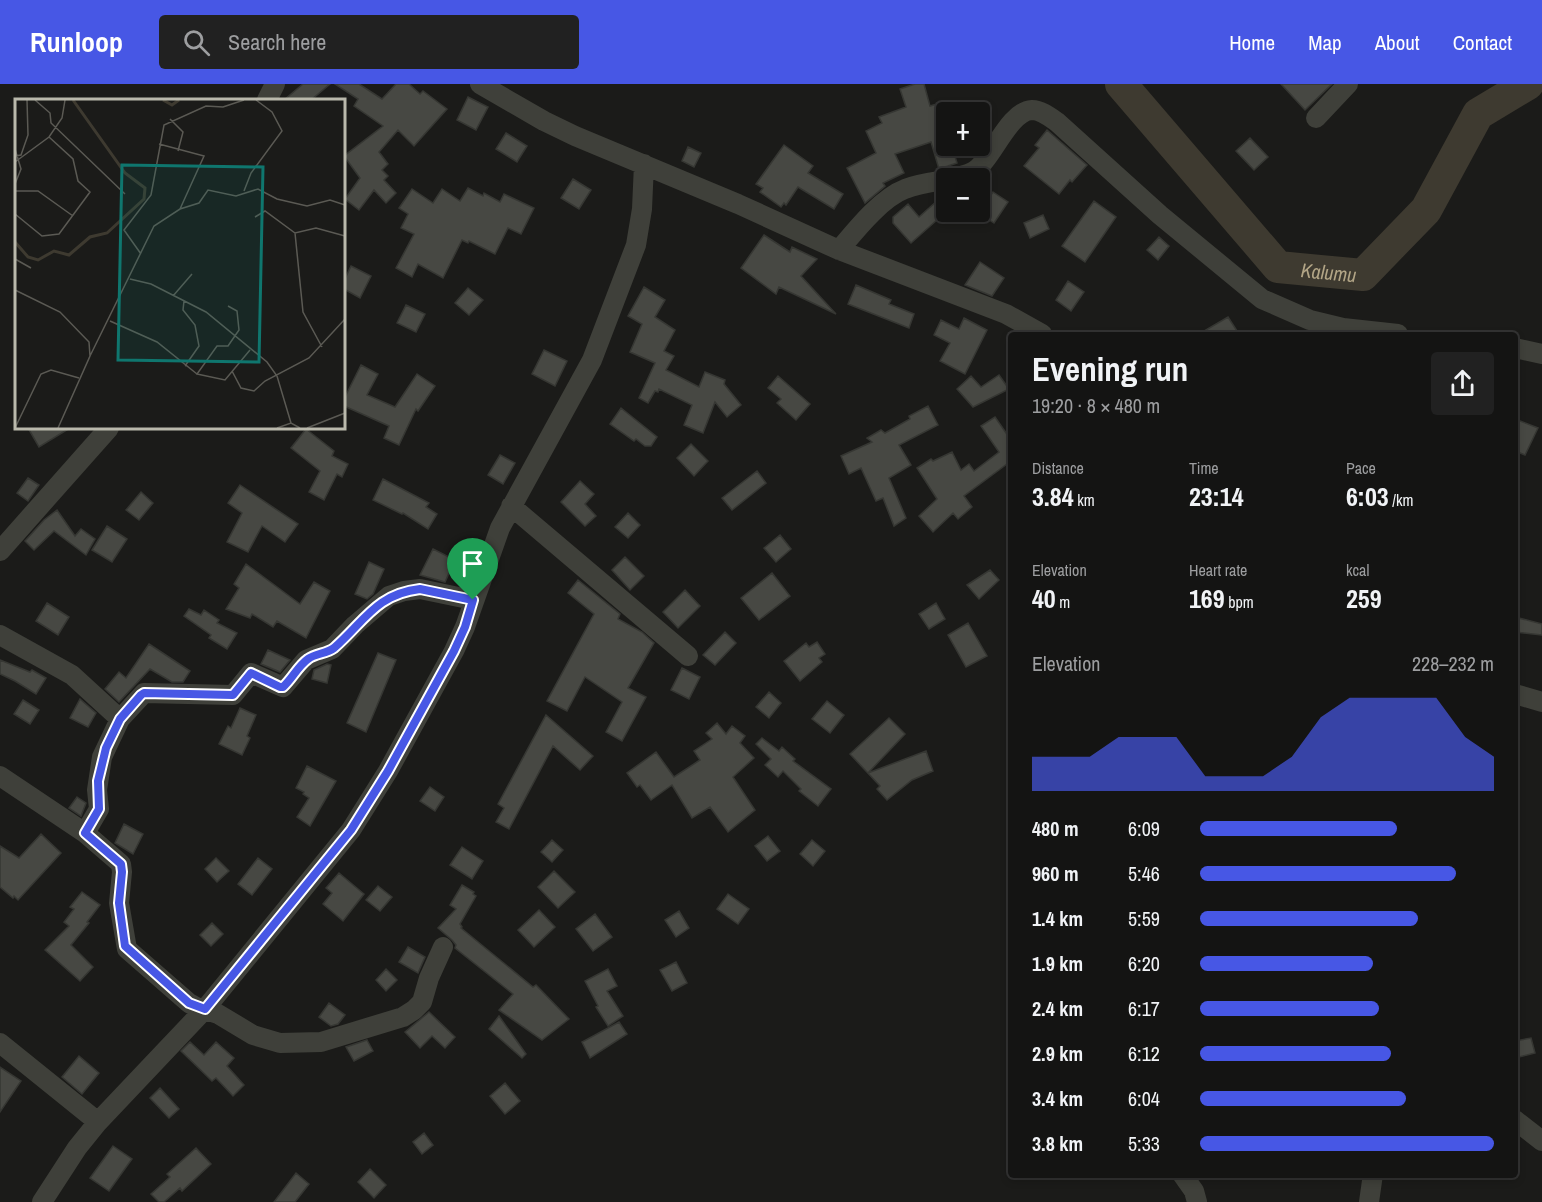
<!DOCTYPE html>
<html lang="en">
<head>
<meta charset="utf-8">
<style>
	:root { --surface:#141413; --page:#212121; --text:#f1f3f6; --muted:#9d9ea0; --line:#333; --accent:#4757e5 }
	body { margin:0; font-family:"Archivo Narrow",sans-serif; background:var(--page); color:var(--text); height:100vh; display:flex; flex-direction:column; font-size:22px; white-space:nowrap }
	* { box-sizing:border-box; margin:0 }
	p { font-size:20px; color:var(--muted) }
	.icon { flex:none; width:33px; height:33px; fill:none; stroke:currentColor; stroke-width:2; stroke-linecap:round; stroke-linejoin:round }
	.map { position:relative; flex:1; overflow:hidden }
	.sheet { position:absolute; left:1008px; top:248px; width:510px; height:846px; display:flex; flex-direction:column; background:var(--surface); border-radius:6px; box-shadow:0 3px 9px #0003,0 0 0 2px var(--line) }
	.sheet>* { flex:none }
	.controls { position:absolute; left:936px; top:18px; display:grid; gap:12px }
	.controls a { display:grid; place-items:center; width:54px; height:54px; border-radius:6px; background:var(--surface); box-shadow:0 3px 9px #0003,0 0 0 2px var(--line); font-size:30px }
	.pin { position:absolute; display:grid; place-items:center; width:51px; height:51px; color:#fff; margin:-62px -26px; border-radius:50% 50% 50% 0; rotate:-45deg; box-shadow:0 0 6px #0007 }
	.pin .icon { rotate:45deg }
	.round { display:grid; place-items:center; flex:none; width:63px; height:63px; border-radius:6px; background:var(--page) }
	.headline { display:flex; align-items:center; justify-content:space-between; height:102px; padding:0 24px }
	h1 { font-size:33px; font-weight:700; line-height:45px }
	.stats { display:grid; grid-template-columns:repeat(3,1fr); gap:9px; height:102px; padding:6px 24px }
	.stats div { display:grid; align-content:center }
	.stats b { font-size:26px; font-weight:700 }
	.stats small { font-size:16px; font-weight:400 }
	.stats p { font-size:16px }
	.chart { height:168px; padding:12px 24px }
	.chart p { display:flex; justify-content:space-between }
	.chart svg { width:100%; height:108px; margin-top:6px; fill:var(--accent); opacity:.7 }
	ul { padding:0 24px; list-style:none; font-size:20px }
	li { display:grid; grid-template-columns:96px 72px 1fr; align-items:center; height:45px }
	li i { height:15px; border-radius:8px; background:var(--accent) }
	header { display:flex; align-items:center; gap:36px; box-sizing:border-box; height:84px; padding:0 30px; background:var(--accent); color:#fff }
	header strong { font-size:28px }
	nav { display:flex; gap:33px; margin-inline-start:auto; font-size:21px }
	.search { width:420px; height:54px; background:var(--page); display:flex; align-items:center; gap:15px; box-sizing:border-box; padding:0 21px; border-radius:6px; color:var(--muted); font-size:22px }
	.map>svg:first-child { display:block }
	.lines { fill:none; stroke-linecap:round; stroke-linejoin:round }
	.river { stroke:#3e3a30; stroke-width:32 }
	.building { fill:#474843; stroke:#363733; stroke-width:1.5 }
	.minor { stroke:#3f403a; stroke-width:20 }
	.route-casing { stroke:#fff; stroke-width:12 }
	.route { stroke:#4757e5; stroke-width:8 }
	.labels { text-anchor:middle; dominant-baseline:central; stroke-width:4.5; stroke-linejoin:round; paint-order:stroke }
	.water-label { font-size:20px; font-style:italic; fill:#b2a586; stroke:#161614 }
	.inset-river { fill:none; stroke:#3e3a30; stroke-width:3 }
	.inset-road { fill:none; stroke:#5b5a54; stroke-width:1.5 }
	.view { fill:#0f766e; fill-opacity:0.15; stroke:#0f766e; stroke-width:3 }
	.inset-edge { fill:none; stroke:#bab9ac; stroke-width:3 }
</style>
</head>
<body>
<header>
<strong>Runloop</strong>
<div class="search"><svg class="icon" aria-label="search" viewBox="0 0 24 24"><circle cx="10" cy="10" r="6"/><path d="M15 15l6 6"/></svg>Search here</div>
<nav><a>Home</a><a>Map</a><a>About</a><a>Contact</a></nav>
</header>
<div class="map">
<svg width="1542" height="1118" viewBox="0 0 1542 1118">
	<rect width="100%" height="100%" fill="#1b1b19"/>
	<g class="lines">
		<!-- river -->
		<path class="river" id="s1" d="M1121 0 1278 183 1363 191 1426 126 1478 30 1528 0"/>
	</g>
	<!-- building -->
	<path class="building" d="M303 0H330L311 16H284Z
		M335 0H359L382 15 396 0H409L420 10 423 7 447 25 414 62 398 46 379 68 388 80 382 86 388 92 384 96 396 109 386 119 374 106 359 126 345 115 360 94 344 72 383 42 354 22 358 15Z
		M915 0H924L930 22 937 20 946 47V62H952L957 79 939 85 931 58 895 70 904 89 883 99 885 102 865 119 847 84 876 69 866 47 882 39 879 33 906 23 900 5Z
		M1281 0H1332L1305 26Z
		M468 13 488 23 476 46 457 36Z
		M1047 46 1087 81 1072 98 1070 96 1059 110 1024 82 1039 64 1035 61Z
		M506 49 527 62 517 78 496 65Z
		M1250 54 1268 73 1254 86 1236 67Z
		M784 61 813 82 808 89 843 110 834 125 798 103 786 121 784 119 781 123 760 108 763 104 756 100Z
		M688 63 701 69 694 83 682 77Z
		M573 95 591 106 579 125 561 114Z
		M468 104 483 112 484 109 500 118 504 110 534 124 521 150 508 144 495 170 469 157 468 159 462 156 443 194 418 180 412 193 396 184 414 150 401 144 408 130 399 124 412 105 433 119 442 105 460 117Z
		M993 108 1008 118 994 139 979 129Z
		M946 109V128L911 159 893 139V133L908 120 919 133Z
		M1094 117 1116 133 1085 178 1062 162Z
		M1043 131 1049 145 1030 154 1024 139Z
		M764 151 790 168 792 163 817 175 801 192 836 230 779 203 776 210 741 184Z
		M1159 153 1169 162 1158 176 1147 166Z
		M980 178 1004 194 992 212 965 201Z
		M351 182 371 192 360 214 344 205V197Z
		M1068 197 1084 208 1071 227 1056 216Z
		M856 201 891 216 889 220 914 230 909 244 848 220Z
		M644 203 665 216 655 233 675 246 664 267 674 272 666 286 699 303 705 288 725 296 724 300 741 321 727 333 715 318 703 349 684 341 692 321 659 305 658 308 655 307 648 319 639 314 655 279 630 268 642 240 628 232Z
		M468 204 483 216 469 231 455 219Z
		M406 221 425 230 416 248 397 239Z
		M1228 233 1239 250H1199Z
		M964 234 987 246 965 290 940 277 950 259 934 251 941 236 959 245Z
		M544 266 567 277 555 302 532 290Z
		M361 281 378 290 367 311 395 323 417 290 435 302 418 327 416 325 399 361 384 354 389 342 344 322V315Z
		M999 291 1009 305 973 323 957 305 971 292 981 303Z
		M778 292 810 320 796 336 777 319 781 315 768 304Z
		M928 322 938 341 899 361 911 381 889 394 906 434 894 442 883 414 876 417 861 384 849 390 841 372 872 358 867 354 881 346 885 349 910 335 909 332Z
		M621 324 657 353 651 362H645L636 355 634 357 610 340Z
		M995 333 1011 356V386L1007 380 964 412 972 423 958 435 953 429 933 448 919 432 937 415 917 384 931 375 933 377 952 368 961 386 969 380 974 387 999 368 981 342Z
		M1515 335 1538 344 1525 371 1515 367Z
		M28 344H70L39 363Z
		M306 345 334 367 332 372 348 380 342 393 337 390 324 416 309 408 320 387 291 364Z
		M691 360 708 377 694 392 677 374Z
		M500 371 515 379 503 400 488 391Z
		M757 387 766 399 732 426 722 414Z
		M28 394 39 401 28 417 17 409Z
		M383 395 429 419 426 423 437 430 428 445 403 429 402 430 373 416Z
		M580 397 594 410 585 420 596 432 585 442 561 418Z
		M240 401 298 440 285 458 262 442 248 468 227 458 242 429 228 419Z
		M141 408 153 419 139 436 126 426Z
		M57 426 75 452 81 445 95 455 86 471 54 447 34 466 25 457 44 436Z
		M628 429 640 441 628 454 615 443Z
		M107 442 127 455 112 478 92 466Z
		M780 451 791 465 776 478 764 464Z
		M433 465 455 476 445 498 420 491Z
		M625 473 644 492 630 506 612 486Z
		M369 478 384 485 373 510 367 515 355 510Z
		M246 480 300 520 314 498 330 507 306 554 277 537 273 543 252 530 250 534 226 525 239 504 234 500Z
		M990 486 999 496 979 515 967 501Z
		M772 489 790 512 759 536 741 514Z
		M578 496 620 530 618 535 642 548 654 559 628 604 646 613 622 657 606 648 622 618 585 593 567 627 547 617 594 530 568 509Z
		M685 506 700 522 678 544 663 528Z
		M47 519 69 533 58 551 36 537Z
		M936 519 945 535 929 545 919 530Z
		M189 525 201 531 204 526 219 536 217 539 237 549 227 565 209 554 211 551 184 532Z
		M1515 533 1542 540V551L1515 548Z
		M968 539 987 572 966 583 948 551Z
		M725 548 736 559 715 581 703 571Z
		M817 558 825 570 819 574 822 578 800 597 784 577 806 559 809 563Z
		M149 560 190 587 183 598H172L150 585 119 618 105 605 119 588 126 594Z
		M268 566 290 576 280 588 261 580Z
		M378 569 396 576 366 648 347 639Z
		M0 576 30 588 32 586 46 594 36 610 15 597 0 590Z
		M327 580 331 581 327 599 312 595 314 586Z
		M682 584 700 593 689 615 671 606Z
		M769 608 781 619 769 634 756 623Z
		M80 615 96 629 88 643 70 634Z
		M23 616 39 626 30 640 14 630Z
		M827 617 844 631 830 649 812 635Z
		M240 624 256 631 247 652 250 654 242 671 219 660 228 642 231 644Z
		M546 631 593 672 580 686 553 662 509 745 496 738 504 724 498 720Z
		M889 634 905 650 868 689 926 667 933 687 912 696 887 716 877 705 880 702 850 670Z
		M717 639 726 650 732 642 745 652 740 659 754 674 733 693 755 726 728 748 710 723 692 734 672 701 651 716 640 701 637 703 627 689 656 668 674 693 700 676 694 667 712 655 706 649Z
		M762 654 779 667 782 663 795 675 793 677 831 705 818 722 799 707 801 705 783 687 778 693 765 681 771 675 756 660Z
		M307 682 336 697 310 742 297 733 309 714 303 710 304 708 296 704Z
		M430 703 444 713 435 727 420 717Z
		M77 713 86 719 81 732 69 724Z
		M124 740 143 750 133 770 115 759Z
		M41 750 61 769 18 816 14 812 13 814 0 803V762L19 774Z
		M768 752 780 767 767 777 755 762Z
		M552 756 563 766 552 778 541 768Z
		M812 756 825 767 813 782 800 770Z
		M462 763 483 777 472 795 450 781Z
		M216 774 229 787 217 798 205 785Z
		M258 774 272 785 252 811 238 800Z
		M554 787 575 808 558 824 538 803Z
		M339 789 364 810 343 837 323 820 332 809 326 804Z
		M462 801 474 808 473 810 476 812 460 840 462 843 461 844 533 903 536 901 569 935 542 956 499 926 513 910 455 864 456 861 452 856 438 844 456 825 450 821Z
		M378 802 392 813 380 827 366 816Z
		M82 808 100 821 87 838 89 839 71 861 93 883 80 897 45 866 69 842 64 838 74 825 70 823Z
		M728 810 749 825 738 840 717 825Z
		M539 826 555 843 534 863 518 846Z
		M679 827 689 844 676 853 665 836Z
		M595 830 612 853 593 867 576 845Z
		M212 839 223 850 211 862 200 851Z
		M408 863 425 873 418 889 399 878Z
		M676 878 687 899 672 907 660 886Z
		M386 885 397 896 386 907 376 896Z
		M608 885 617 902 607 907 623 932 608 942 596 923 598 922 585 897Z
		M329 919 345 931 338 940 331 942 319 933Z
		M429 928 455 953 445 964 432 952 420 964 405 948Z
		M499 932 526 970 522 974 489 945Z
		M619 938 627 950 590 974 582 958Z
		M1531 954 1535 969 1515 974V957Z
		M367 956 373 967 354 977 346 963Z
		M190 958 204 971 216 958 234 974 227 982 244 1001 233 1012 216 994 212 997 181 967Z
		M79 972 99 989 82 1010 62 993Z
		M0 983 21 997 0 1028Z
		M505 999 520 1017 505 1030 490 1012Z
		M160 1004 179 1025 169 1034 150 1014Z
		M424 1049 433 1061 422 1070 413 1058Z
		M113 1062 132 1075 109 1107 90 1094Z
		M196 1064 211 1080 182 1107 180 1104 164 1118H159L151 1110 170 1093 167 1090Z
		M370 1085 386 1101 374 1114 358 1098Z
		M296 1089 309 1100 295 1118H274Z"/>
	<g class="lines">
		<!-- minor -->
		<path class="minor" d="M480 0 544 37 575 52 738 120 839 166 1006 230 1042 250
			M267 16 275 0
			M1316 34 1348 0
			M951 94C961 92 971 91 978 84 994 70 1010 27 1032 26 1041 26 1050 33 1057 38L1160 131 1262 215 1310 236 1343 244 1398 250
			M839 166C855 147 881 114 905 105 917 100 933 98 946 96
			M1515 264 1542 270
			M511 422 688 572
			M0 467 109 344
			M0 551 72 591 120 635 144 609 233 611 251 589 283 603 306 576 332 565 355 541 389 512 404 507 420 505 473 516
			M1515 610 1542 618
			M0 692 85 749 121 780 122 788 119 819 127 865 189 919 196 923 218 930 253 951 280 959 321 958 403 933 414 926 422 918 429 894 443 863
			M85 749 99 725 97 706 102 673 120 635
			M0 959 98 1038
			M1515 1036 1542 1057
			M1182 1090 1194 1107 1197 1118
			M42 1118 77 1064 98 1038 205 925 351 746 388 687 454 567 465 543 500 444 592 276 636 161 642 125 644 80
			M1369 1118 1373 1090"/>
	</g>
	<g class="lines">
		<!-- route casing -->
		<g class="route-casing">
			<path id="route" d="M420 505 473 516 465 543 454 567 388 687 351 746 205 925 189 919 125 862 119 819 122 788 121 780 85 749 99 725 98 697 106 664 120 635 141 611 144 609 233 611 251 589 280 603H283C292 595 298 582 308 575 316 569 326 570 334 564 364 538 376 510 420 505Z"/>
		</g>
		<!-- route -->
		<use href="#route" class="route"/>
	</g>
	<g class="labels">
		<!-- water labels -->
		<g class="water-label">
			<text stroke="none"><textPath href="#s1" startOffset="292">Kalumu</textPath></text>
		</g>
	</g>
	<!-- overview -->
	<g transform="translate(15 15)">
		<rect width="330" height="330" fill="#1b1b19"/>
		<path class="inset-river" d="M148 1 157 6 164 1M0 143 13 158 23 161 39 152 54 156 75 138 92 134 129 100 130 89 110 74 58 1"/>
		<path class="inset-road" d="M20 1 35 14 36 24 110 95M155 20 168 33 163 52M144 45 189 57 165 110M0 50 6 70 0 85M0 57 6 56 13 36 12 1M0 63 34 38 47 19 50 1M0 92H23L58 117M229 92 236 74 267 32 257 13 241 1M0 115 27 137 44 135 75 93 63 82 58 60 34 38M240 118 250 112 280 134 301 129 330 137M280 134 288 213 307 248M126 155 109 131 136 96 149 26 191 7 208 8 229 1M0 160 16 169M115 180 136 185 191 213 252 263 262 277 276 324M0 191 45 213 74 243 75 257 43 329M158 197 177 175M169 202 168 211 180 226 184 247 170 267M213 207 222 212 224 231 213 247H202L182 275 210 281 235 251M95 222 142 243 182 275M75 257 139 127 165 110 184 104 193 91 221 97 243 90 262 100 292 107 315 101 330 106M217 272 226 289 239 292 250 282 294 259 330 220M0 329 26 275 36 271 64 279M262 329 276 324 285 329M292 329 330 314"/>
		<path class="view" d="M107 66 248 68 244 263 103 261Z"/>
		<rect width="330" height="330" class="inset-edge"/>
	</g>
</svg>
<div class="controls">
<a>+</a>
<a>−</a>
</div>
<div class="pin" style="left:473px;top:516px;background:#1e9e55"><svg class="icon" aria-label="arrive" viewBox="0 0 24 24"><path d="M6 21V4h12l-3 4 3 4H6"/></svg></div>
<section class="sheet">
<div class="headline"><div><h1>Evening run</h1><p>19:20 · 8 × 480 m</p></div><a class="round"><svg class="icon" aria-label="share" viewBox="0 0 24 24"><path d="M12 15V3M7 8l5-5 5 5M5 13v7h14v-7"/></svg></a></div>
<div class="stats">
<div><p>Distance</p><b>3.84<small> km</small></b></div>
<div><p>Time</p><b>23:14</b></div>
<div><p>Pace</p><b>6:03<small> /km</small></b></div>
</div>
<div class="stats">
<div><p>Elevation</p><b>40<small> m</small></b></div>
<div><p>Heart rate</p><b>169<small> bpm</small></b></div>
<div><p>kcal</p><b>259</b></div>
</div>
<div class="chart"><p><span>Elevation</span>228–232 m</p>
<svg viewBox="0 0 160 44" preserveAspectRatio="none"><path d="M0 44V30L10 30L20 30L30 22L40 22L50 22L60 38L70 38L80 38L90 30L100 14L110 6L120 6L130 6L140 6L150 22L160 30V44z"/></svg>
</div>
<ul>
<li><b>480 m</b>6:09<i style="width:67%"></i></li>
<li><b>960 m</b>5:46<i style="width:87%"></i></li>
<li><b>1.4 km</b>5:59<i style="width:74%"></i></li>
<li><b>1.9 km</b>6:20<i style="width:59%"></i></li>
<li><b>2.4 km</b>6:17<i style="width:61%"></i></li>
<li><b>2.9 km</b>6:12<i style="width:65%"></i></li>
<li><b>3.4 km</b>6:04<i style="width:70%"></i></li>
<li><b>3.8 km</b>5:33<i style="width:100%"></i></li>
</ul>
</section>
</div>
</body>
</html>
